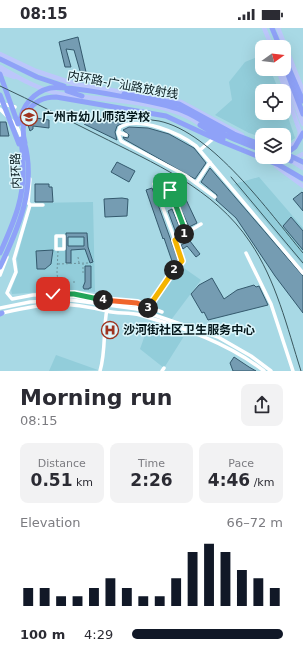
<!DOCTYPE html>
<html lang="en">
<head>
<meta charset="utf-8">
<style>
	:root { --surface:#fff; --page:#f2f2f3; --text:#2b2b33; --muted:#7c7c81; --accent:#111827 }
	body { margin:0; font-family:"DejaVu Sans","Noto Sans SC",sans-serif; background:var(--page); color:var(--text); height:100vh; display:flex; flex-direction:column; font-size:15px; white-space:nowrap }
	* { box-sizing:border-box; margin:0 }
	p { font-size:13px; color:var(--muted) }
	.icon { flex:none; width:22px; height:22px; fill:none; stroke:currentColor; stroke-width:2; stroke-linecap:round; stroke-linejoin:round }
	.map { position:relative; height:343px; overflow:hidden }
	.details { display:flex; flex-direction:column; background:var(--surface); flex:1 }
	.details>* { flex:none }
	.needle { width:26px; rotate:75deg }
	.tools { position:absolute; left:255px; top:12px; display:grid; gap:8px }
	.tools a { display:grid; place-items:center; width:36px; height:36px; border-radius:8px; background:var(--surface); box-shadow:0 4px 16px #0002; font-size:20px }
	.pin { position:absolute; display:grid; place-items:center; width:34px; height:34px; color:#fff; margin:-17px; border-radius:8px; box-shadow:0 2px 6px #0006 }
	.km { position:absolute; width:20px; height:20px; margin:-10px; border-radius:50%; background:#222; color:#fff; font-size:11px; line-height:20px; text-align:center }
	.round { display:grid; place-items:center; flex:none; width:42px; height:42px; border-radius:8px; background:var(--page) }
	.summary { display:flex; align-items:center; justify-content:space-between; height:68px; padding:0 20px }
	h1 { font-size:22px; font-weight:800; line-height:30px }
	.stats { display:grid; grid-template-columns:repeat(3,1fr); gap:6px; height:68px; padding:4px 20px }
	.stats div { display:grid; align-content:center; border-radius:8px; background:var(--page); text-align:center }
	.stats b { font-size:17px; font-weight:800 }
	.stats small { font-size:11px; font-weight:400 }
	.stats p { font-size:11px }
	.chart { height:112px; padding:8px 20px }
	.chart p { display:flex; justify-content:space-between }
	.chart svg { width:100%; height:72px; margin-top:4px; stroke:var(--accent); stroke-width:6 }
	ul { padding:0 20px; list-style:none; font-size:13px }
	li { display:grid; grid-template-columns:64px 48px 1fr; align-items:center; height:30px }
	li i { height:10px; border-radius:5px; background:var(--accent) }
	.status { display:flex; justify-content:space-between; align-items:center; height:28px; padding:0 20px; background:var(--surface); direction:ltr }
	.status svg { height:11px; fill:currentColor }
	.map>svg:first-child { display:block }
	.built { fill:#92cdda }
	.building { fill:#759cb2; stroke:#34596d; fill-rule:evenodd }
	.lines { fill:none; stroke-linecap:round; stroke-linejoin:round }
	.path { stroke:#6d939c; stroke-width:1; stroke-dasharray:2 2; stroke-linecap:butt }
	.minor { stroke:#fff; stroke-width:3.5 }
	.major { stroke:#bcc7fb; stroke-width:4.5 }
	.highway { stroke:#8fa2f8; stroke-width:5 }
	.rail { stroke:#3a575e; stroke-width:1 }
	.split-1-casing { stroke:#fff; stroke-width:8 }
	.split-2-casing { stroke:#fff; stroke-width:8 }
	.split-3-casing { stroke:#fff; stroke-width:8 }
	.split-4-casing { stroke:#fff; stroke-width:8 }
	.split-5-casing { stroke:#fff; stroke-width:8 }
	.split-1 { stroke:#22a559; stroke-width:5 }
	.split-2 { stroke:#f5b400; stroke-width:5 }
	.split-3 { stroke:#f5b400; stroke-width:5 }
	.split-4 { stroke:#f0652b; stroke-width:5 }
	.split-5 { stroke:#22a559; stroke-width:5 }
	.labels { text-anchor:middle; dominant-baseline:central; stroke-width:3; stroke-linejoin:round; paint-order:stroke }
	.street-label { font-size:12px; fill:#04171b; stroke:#ddf6fb }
	.poi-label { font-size:12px; font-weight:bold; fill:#04171b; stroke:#ddf6fb; text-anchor:start }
</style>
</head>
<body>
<div class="status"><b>08:15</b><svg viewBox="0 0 49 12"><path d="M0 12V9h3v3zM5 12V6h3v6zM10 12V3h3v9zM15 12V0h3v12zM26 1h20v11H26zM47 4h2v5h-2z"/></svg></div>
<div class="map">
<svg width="303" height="343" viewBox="0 0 303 343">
	<rect width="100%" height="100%" fill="#a8d9e5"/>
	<!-- built -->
	<path class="built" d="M262 27V41H270L279 63H262V85H284V77L295 110 286 116 284 115V107H262V109L249 105 215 87 232 72 229 54 245 34Z
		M259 149 303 200V237L234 156Z
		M93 174 95 264 74 262 12 266 11 262 18 244 17 230 32 175Z
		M181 238 201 252 171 292 149 285Z
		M150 293 186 305 164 340 140 321Z
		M56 327 98 342 49 343Z"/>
	<!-- building -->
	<path class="building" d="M78 9 86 44 80 43 74 22 66 21 71 39H65L59 14Z
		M30 89 32 92 36 90 49 92V100L33 98V101L30 103 28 97Z
		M84 93 125 94 117 98 115 104 117 112 84 96Z
		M0 94H6L9 108H0Z
		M129 99 148 100 169 106 194 120 206 135 195 151 124 111 123 109 128 110 129 107 123 102Z
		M117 134 135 143 129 154 111 144Z
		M210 140 303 248V285L275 248 236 190 216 172 217 167 201 154Z
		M163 154 172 176 166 178 158 156Z
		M35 156H49V159H52L53 174H35Z
		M152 160 178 232 173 236 164 210 163 211 146 162Z
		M181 161 197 195 189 199 176 170 180 169 177 163Z
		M302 164 303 165V183L293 171Z
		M122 170 128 171 127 188 105 189 104 171Z
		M172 181 181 203 176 205 168 183Z
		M291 189 303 203V222L283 198Z
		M66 205H87L88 219 93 234 90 235 85 221 71 222V235H66ZM68 209H84V218H68Z
		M190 213 200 226 196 229 187 218 183 221 181 217Z
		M53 222 51 236 45 241H37L36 223Z
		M85 238H91V260H89V261H84L83 259 85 254Z
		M212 250 224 271 237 262 254 257 256 259 259 258 268 277 208 292 204 284 202 285 191 266 199 257Z
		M234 329 249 339 256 343H233L230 335Z"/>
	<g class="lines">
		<!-- path -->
		<path class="path" d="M58 223 57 244 58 257
			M78 229 79 235
			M58 236 88 235
			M83 245V236
			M74 255V251"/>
		<!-- minor -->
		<path class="minor" d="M0 75 15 79
			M0 81 16 97 23 112
			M118 104 126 107
			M200 122 214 110
			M197 154 210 134
			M154 156 175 212
			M170 163 186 205
			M215 169 185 147 121 113 118 105 120 99C140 88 179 105 196 118L303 245
			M28 174 30 177 14 231 16 244 7 265 12 271 33 267 74 266 116 274 137 275 162 284
			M28 175 30 151
			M30 177H43
			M56 208H64V221H56Z
			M246 225 271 276 293 343
			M0 247 7 229
			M0 280 30 274 71 272 137 281 218 309 251 328 271 343
			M149 281 175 240 182 233 175 212 201 196
			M2 285C20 281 37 277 56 276 74 276 90 279 107 283 117 286 129 284 140 287 184 300 228 315 264 343
			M100 343C106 323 103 301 107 281
			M162 343 164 340"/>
		<!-- major -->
		<path class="major" d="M264 0 272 19
			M278 0 303 63
			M0 26 36 43 75 56 181 74 242 107
			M0 39C19 50 39 62 61 66 101 73 172 71 203 99
			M278 41 300 104C299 114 294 118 284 120
			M282 41 303 96
			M0 44 14 49
			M289 131 303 140
			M294 131 303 126
			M276 138 303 158"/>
		<!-- highway -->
		<path class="highway" d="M272 0 280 19
			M284 29 303 73
			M0 31 37 49 64 58
			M284 36 303 86
			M0 46 18 96
			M67 63 82 68
			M124 66 179 76 234 106 262 117
			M0 67 19 116
			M20 95C21 78 34 64 50 60 68 57 164 75 183 83 198 89 211 99 225 107 237 113 249 117 262 122
			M200 97 223 111
			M21 111 23 131
			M25 115C19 92 29 69 56 69L166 88 220 113 279 137 303 151
			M284 125 303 134
			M284 127 295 119 303 105
			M269 129H275
			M282 129 291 133
			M0 225C14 194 27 165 22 130
			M0 239C19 199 37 158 24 113
			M0 286 2 285"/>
		<!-- rail -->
		<path class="rail" d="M0 58C33 73 65 91 98 107 153 135 214 160 250 214 276 252 287 299 301 343
			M64 86C97 96 127 87 159 93 212 104 269 184 303 225
			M231 149 303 235"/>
	</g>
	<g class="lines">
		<!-- split-1 casing -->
		<g class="split-1-casing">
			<path id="split-1" d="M170 162 186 205 184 206"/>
		</g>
		<!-- split-2 casing -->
		<g class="split-2-casing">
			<path id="split-2" d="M174 242 182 233 175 212 184 206"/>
		</g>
		<!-- split-3 casing -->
		<g class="split-3-casing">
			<path id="split-3" d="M148 280 174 242"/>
		</g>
		<!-- split-4 casing -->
		<g class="split-4-casing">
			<path id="split-4" d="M103 272 137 275 148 280"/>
		</g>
		<!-- split-5 casing -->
		<g class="split-5-casing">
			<path id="split-5" d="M53 266H74L103 272"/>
		</g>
		<!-- split-1 -->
		<use href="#split-1" class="split-1"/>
		<!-- split-2 -->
		<use href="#split-2" class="split-2"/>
		<!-- split-3 -->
		<use href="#split-3" class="split-3"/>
		<!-- split-4 -->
		<use href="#split-4" class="split-4"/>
		<!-- split-5 -->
		<use href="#split-5" class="split-5"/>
	</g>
	<!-- icons -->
	<defs>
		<g id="university-ring" transform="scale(0.9)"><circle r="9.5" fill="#ddf6fb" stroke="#9e3420" stroke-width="1.5"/><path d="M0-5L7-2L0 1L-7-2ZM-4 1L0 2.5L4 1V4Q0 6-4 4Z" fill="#9e3420"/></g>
		<g id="hospital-ring" transform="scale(0.9)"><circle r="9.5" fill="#ddf6fb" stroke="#9e3420" stroke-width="1.5"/><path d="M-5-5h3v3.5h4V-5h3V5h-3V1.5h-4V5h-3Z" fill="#9e3420"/></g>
	</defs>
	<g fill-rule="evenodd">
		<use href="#university-ring" x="29" y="89"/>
		<use href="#hospital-ring" x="110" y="302"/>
	</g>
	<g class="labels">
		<!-- street labels -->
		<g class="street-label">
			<text transform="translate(123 57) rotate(10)">内环路-广汕路放射线</text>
			<text transform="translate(16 143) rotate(-92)">内环路</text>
		</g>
		<!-- poi labels -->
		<g class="poi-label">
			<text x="42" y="89">广州市幼儿师范学校</text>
			<text x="123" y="302">沙河街社区卫生服务中心</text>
		</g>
	</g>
</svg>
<div class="tools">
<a><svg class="needle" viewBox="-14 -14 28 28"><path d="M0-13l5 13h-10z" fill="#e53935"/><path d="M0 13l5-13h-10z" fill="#7c7c81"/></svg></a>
<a><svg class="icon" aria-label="locate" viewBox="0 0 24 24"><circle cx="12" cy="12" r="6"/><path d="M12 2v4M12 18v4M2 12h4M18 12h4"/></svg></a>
<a><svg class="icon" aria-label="layers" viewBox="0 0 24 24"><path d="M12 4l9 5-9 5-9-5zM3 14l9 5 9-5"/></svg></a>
</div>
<div class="pin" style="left:170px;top:162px;background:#1e9e55"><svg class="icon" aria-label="arrive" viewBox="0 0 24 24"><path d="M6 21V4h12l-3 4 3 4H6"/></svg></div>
<div class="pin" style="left:53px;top:266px;background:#d93025"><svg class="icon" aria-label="check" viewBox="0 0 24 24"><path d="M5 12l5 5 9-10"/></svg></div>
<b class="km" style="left:184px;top:206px">1</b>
<b class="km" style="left:174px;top:242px">2</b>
<b class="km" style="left:148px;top:280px">3</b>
<b class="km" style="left:103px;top:272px">4</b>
</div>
<section class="details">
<div class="summary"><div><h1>Morning run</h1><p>08:15</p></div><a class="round"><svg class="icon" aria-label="share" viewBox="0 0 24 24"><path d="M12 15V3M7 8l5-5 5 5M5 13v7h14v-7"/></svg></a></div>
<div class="stats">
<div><p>Distance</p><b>0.51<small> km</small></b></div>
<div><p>Time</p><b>2:26</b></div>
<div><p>Pace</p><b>4:46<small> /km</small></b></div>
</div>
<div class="chart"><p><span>Elevation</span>66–72 m</p>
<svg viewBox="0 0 160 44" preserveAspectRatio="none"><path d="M5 44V33M15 44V33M25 44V38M35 44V38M45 44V33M55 44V27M65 44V33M75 44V38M85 44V38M95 44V27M105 44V11M115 44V6M125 44V11M135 44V22M145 44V27M155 44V33"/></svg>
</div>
<ul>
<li><b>100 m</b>4:29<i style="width:100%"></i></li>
</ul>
</section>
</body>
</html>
